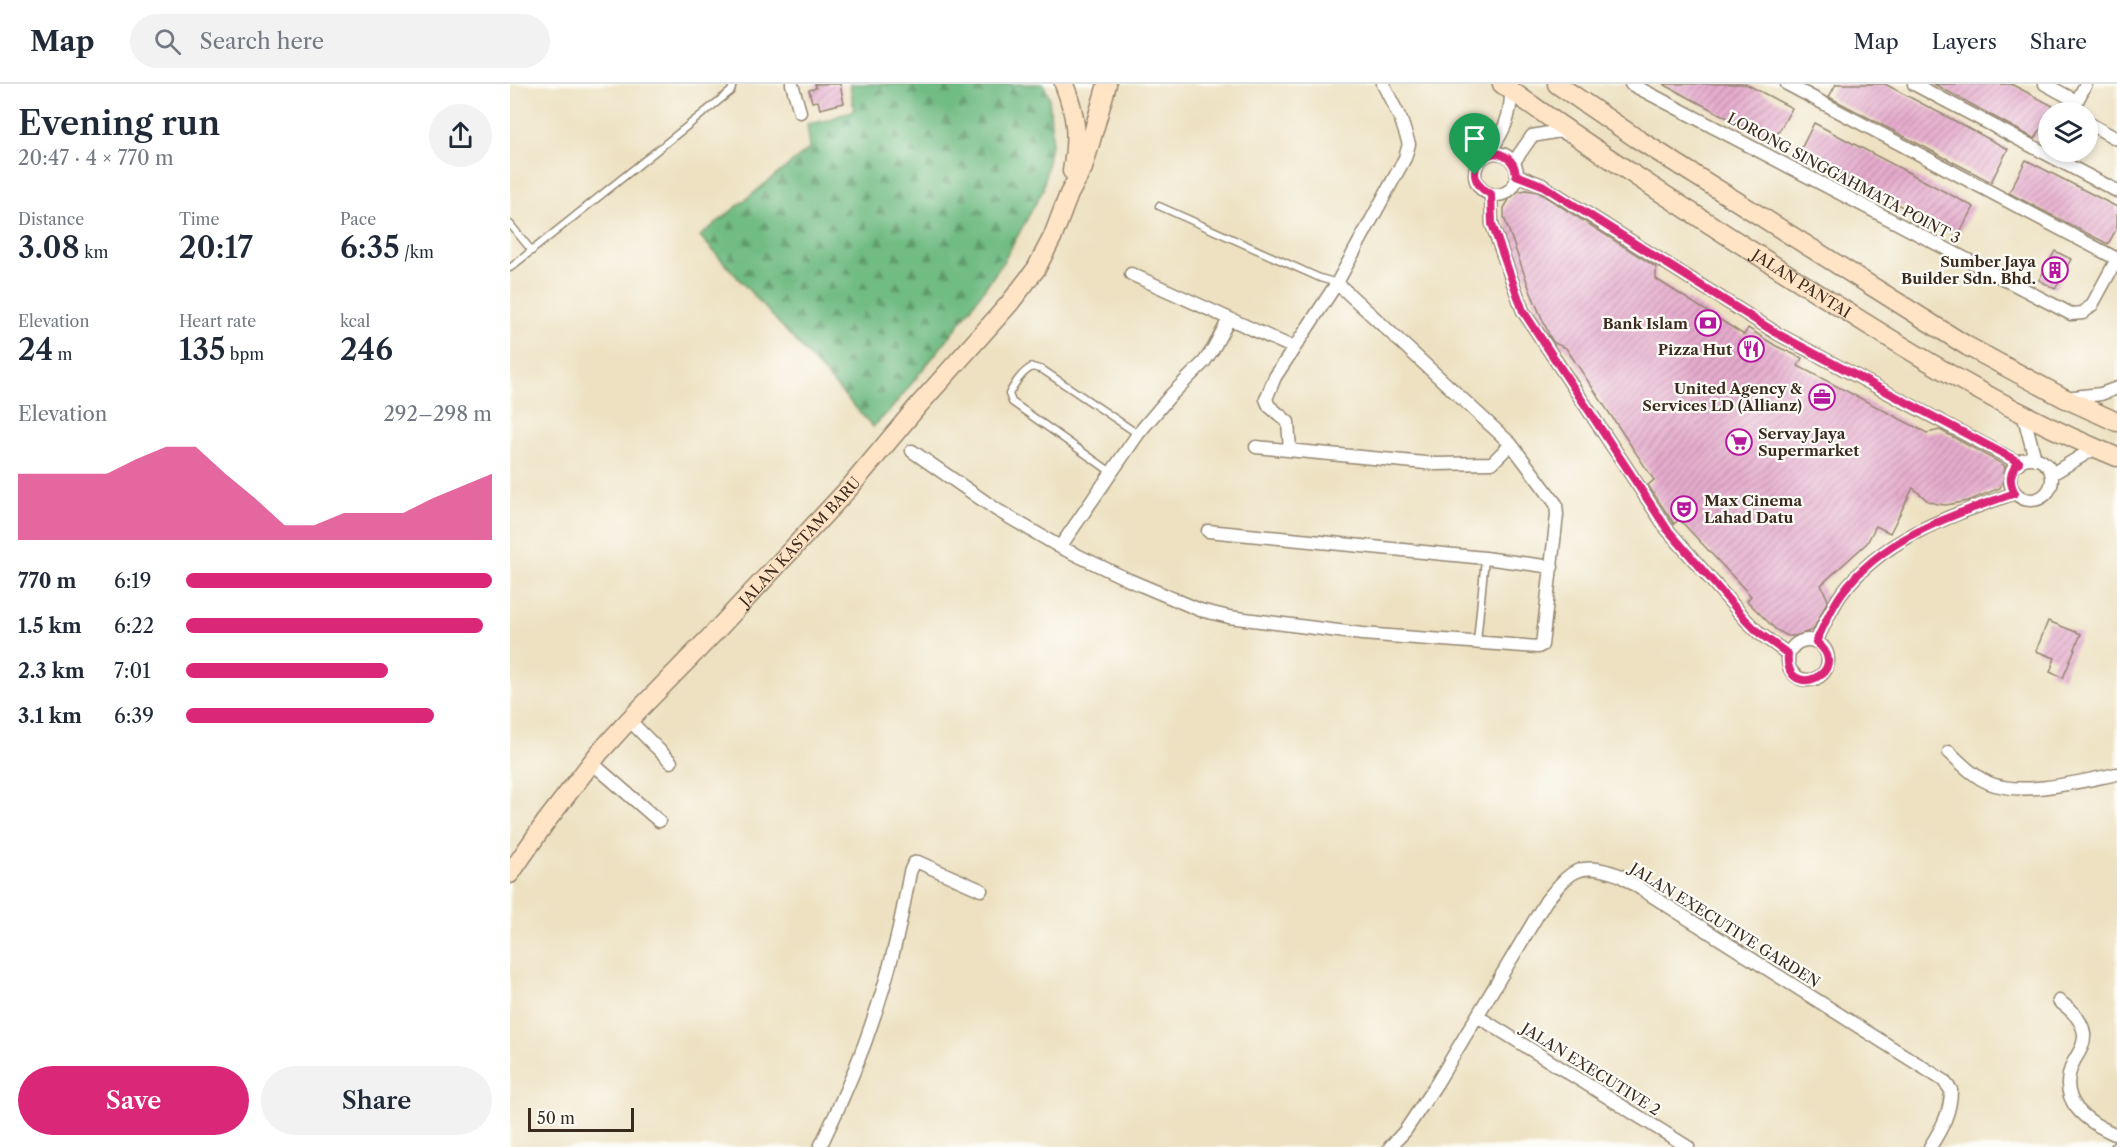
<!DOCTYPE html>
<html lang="en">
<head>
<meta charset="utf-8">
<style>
	:root { --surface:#fff; --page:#f2f2f3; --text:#1f2937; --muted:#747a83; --line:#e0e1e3; --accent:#db2777 }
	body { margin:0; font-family:"Libre Caslon Text",serif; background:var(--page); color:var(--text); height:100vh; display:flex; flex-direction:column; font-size:22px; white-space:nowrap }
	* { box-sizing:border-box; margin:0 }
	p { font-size:20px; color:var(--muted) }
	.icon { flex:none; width:33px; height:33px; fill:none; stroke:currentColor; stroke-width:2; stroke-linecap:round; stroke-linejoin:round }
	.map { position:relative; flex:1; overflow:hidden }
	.details { display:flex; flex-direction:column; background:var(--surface); width:510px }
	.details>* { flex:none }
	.tools { position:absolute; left:1528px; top:18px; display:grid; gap:12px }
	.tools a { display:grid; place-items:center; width:60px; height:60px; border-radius:50%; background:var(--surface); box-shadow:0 3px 9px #0003; font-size:30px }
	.scale { position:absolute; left:18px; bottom:15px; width:106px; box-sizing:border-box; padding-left:6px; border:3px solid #3b2a1e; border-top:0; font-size:16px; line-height:21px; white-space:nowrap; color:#3b2a1e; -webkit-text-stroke:4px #fdfcf7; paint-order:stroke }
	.pin { position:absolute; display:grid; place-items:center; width:51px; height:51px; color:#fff; margin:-62px -26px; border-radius:50% 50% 50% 0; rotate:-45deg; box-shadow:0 0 6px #0007 }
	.pin .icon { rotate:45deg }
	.round { display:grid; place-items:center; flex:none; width:63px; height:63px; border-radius:32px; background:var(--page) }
	.headline { display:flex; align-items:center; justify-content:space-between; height:102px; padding:0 18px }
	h1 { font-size:33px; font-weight:600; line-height:45px }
	.stats { display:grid; grid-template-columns:repeat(3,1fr); gap:9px; height:102px; padding:6px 18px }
	.stats div { display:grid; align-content:center }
	.stats b { font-size:30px; font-weight:600 }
	.stats small { font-size:16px; font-weight:400 }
	.stats p { font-size:16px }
	.chart { height:168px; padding:12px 18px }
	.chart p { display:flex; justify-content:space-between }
	.chart svg { width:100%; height:108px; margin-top:6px; fill:var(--accent); opacity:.7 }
	.cta { display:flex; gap:12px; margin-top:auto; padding:12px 18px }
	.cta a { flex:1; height:69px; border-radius:36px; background:var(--accent); color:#fff; font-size:24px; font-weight:600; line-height:69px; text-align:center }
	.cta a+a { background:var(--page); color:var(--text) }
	ul { padding:0 18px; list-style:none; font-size:20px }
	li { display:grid; grid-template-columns:96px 72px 1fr; align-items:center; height:45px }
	li i { height:15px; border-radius:8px; background:var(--accent) }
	header { display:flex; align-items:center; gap:36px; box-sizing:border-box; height:84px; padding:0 30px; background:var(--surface); border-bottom:2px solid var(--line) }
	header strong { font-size:28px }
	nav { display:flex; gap:33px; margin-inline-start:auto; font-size:21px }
	.search { width:420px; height:54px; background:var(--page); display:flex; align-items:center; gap:15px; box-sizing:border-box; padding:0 21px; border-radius:33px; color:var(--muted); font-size:22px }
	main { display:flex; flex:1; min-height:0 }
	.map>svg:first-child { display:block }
	.forest { fill:url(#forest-firs); stroke:#567350; stroke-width:1.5 }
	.building { fill:url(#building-hatch) }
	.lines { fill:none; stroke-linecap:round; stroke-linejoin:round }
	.lane-casing { stroke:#948670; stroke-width:9 }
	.street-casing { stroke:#948670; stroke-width:15 }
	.secondary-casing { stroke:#948670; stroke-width:21 }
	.lane { stroke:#fff; stroke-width:6 }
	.street { stroke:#fff; stroke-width:12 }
	.secondary { stroke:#ffe4c6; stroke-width:18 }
	.route-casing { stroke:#fff; stroke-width:12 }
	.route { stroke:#db2777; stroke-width:8 }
	.labels { text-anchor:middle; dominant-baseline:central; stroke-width:4.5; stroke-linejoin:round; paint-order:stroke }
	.street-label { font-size:15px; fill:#3b2a1e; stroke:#fdfcf7 }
	.poi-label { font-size:15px; font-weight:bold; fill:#3b2a1e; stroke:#fdfcf7; text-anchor:end }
</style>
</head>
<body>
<header>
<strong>Map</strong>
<div class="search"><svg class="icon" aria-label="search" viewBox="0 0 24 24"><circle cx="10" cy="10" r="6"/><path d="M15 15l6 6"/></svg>Search here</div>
<nav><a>Map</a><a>Layers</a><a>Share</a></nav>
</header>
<main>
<section class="details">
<div class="headline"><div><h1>Evening run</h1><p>20:47 · 4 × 770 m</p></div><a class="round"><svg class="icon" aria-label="share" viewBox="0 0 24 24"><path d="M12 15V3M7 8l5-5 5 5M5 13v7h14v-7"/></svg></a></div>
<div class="stats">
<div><p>Distance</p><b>3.08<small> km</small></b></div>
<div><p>Time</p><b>20:17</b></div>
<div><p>Pace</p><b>6:35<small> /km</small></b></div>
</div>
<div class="stats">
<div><p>Elevation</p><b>24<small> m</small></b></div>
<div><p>Heart rate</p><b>135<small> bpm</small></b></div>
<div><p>kcal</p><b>246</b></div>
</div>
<div class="chart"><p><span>Elevation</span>292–298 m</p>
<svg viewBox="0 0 160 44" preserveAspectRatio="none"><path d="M0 44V17L10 17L20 17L30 17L40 11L50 6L60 6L70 17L80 27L90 38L100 38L110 33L120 33L130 33L140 27L150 22L160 17V44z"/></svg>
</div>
<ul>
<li><b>770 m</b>6:19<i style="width:100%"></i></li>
<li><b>1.5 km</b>6:22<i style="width:97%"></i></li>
<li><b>2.3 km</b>7:01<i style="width:66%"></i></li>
<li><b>3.1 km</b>6:39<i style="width:81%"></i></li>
</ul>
<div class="cta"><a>Save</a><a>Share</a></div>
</section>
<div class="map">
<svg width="1607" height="1063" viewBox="0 0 1607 1063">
	<defs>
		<pattern id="forest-firs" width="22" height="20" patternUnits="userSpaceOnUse" patternTransform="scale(1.5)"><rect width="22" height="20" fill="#71bc83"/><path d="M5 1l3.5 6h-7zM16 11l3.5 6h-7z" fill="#5e996b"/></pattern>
		<pattern id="building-hatch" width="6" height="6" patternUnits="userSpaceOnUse" patternTransform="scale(1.5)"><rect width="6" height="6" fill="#e6accd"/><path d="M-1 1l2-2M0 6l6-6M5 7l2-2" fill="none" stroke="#bc8ca6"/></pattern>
	</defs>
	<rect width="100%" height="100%" fill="#fdfcf7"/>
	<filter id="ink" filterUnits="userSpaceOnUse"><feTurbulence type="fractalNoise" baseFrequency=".0167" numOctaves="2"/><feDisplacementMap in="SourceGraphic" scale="12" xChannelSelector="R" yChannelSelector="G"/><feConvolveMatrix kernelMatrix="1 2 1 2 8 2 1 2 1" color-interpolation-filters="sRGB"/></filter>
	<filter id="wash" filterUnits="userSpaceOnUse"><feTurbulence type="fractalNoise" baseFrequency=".008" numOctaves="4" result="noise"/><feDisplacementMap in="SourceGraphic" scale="24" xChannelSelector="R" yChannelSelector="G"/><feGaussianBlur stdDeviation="1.35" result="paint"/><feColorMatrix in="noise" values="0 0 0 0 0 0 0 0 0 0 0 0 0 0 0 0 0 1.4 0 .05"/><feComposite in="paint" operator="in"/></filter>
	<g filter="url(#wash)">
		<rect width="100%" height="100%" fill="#ede1c1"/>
		<!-- forest -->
		<path class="forest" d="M340 0H533L539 12 542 54 533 106 492 180 447 243 382 324 363 343 190 152 300 64 297 40 318 36 344 26Z"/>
		<g id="blocks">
			<!-- building -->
			<path class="building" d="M305 0H330L334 19 310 25 308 17 302 18 299 6 306 4Z
				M1153 0H1236L1282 24 1263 58Z
				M1326 0H1375L1498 65 1481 98 1319 13Z
				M1424 0H1501L1543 22 1525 55Z
				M1304 39 1464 123 1448 152 1289 69Z
				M1516 76 1607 123V144L1598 160 1499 109Z
				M1016 106 1028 108 1146 183V195L1234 251 1238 244 1266 262 1292 274 1288 282 1417 349 1430 346 1494 381 1496 389 1490 404 1458 417 1436 421 1427 420 1418 417 1403 404 1380 449 1366 442 1357 459 1311 501 1318 516 1303 546 1285 552H1278L1266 546 1237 517 1241 512 1169 435 1164 440 1138 401 1144 396 1056 264 1044 259 1040 253 1021 209 994 133V124L1000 114 1006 108Z
				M1545 167 1561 175 1545 205 1529 196Z
				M1538 537 1571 550 1553 594 1540 588 1545 574 1526 567Z"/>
		</g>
	</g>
	<g filter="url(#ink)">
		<use href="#blocks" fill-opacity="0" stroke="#948670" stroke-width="1.5"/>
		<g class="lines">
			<!-- lane casing -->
			<g class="lane-casing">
				<path id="lane" d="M649 122 810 194 827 199
					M0 140 22 167
					M0 184 221 7 223 0
					M601 388 502 318 499 310C505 299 511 289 522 283L533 286 628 350
					M967 558 975 474
					M1604 1063 1607 1060"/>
			</g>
			<!-- street casing -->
			<g class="street-casing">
				<path id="street" d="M282 0 290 28
					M1121 0 1561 230 1573 229 1582 221 1607 175
					M1277 0 1607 175
					M1404 0 1607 107
					M1535 0 1566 17
					M1561 28 1576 0
					M1578 39 1607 55
					M965 90a21 21 0 1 1 42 0a21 21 0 1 1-42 0Z
					M979 70C993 48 1001 34 1001 8L995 4
					M1003 79 1022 52 1050 47 1058 51
					M1007 91 1032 101 1268 250 1509 379
					M981 110 982 140 1013 227 1157 445 1236 536 1249 549 1278 570
					M621 190 784 264
					M1555 314 1591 310 1607 304
					M1513 329 1525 375
					M746 363 926 380 982 379 1001 360
					M780 366 778 338 759 322 756 315 765 293 827 199 895 74 899 60 891 36 873 0
					M402 367 487 426 550 463 619 496 690 526 719 533 852 550 1028 563 1032 561 1047 431 1046 420 1001 360 827 199
					M1500 395a21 21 0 1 1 42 0a21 21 0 1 1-42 0Z
					M1542 390 1585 364
					M698 447 975 474 1042 483
					M550 463 628 350 660 312 694 278 703 265 719 235
					M1278 576a20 20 0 1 1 40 0a20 20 0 1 1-40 0Z
					M1306 558C1314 541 1321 524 1332 509 1373 453 1443 431 1505 409
					M119 636 161 678
					M1439 668C1452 680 1463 692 1479 699 1513 713 1572 697 1607 690
					M81 678 149 737
					M1549 917C1559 924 1572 936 1574 949 1575 962 1568 969 1563 979 1546 1017 1576 1038 1607 1051
					M967 932 1178 1063
					M310 1063C341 1000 366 936 383 869 390 842 395 815 400 788L404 779 408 778 471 806
					M880 1063 895 1047 927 999 1036 817C1061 786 1069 777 1109 791L1433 996 1441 1006C1441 1028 1432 1044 1420 1063"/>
			</g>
			<!-- secondary casing -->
			<g class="secondary-casing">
				<g id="secondary">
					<path d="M554 0C567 33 568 52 562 87"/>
					<path id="s1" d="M992 0C1085 67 1182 129 1279 191 1384 258 1491 326 1607 373"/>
					<path d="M1047 0 1126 54 1457 262 1554 314 1607 338"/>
					<path id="s2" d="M0 790 35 739 89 669 119 636 204 549 340 403 407 323 499 220 526 185 543 152 559 110 573 84 597 0"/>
				</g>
			</g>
			<!-- lane -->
			<use href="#lane" class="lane"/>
			<!-- street -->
			<use href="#street" class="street"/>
			<!-- secondary -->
			<use href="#secondary" class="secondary"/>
		</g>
	</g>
	<g class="lines" filter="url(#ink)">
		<!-- route casing -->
		<g class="route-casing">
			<path id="route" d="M986 69C998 72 1005 78 1006 91L1032 101 1268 250 1509 378C1500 388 1498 397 1505 409 1443 431 1373 453 1332 509 1321 524 1314 541 1306 558 1346 588 1273 620 1278 570L1249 549 1236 536 1157 445 1013 227 982 140 981 110C958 100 960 73 986 69Z"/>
		</g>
		<!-- route -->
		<use href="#route" class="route"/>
	</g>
	<!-- icons -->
	<defs>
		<g id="building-ring" transform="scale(1.35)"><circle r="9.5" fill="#fdfcf7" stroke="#b5179e" stroke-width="1.5"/><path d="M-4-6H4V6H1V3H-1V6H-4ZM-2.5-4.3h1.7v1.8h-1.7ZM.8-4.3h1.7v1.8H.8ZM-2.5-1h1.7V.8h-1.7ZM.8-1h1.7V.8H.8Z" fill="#b5179e"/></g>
		<g id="bank-ring" transform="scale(1.35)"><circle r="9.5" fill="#fdfcf7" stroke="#b5179e" stroke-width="1.5"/><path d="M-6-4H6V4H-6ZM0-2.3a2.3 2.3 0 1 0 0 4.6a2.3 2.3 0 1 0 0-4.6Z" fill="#b5179e"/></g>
		<g id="restaurant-ring" transform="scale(1.35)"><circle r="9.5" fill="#fdfcf7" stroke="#b5179e" stroke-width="1.5"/><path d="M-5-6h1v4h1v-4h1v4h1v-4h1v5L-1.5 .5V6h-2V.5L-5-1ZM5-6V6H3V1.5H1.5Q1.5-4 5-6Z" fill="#b5179e"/></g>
		<g id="office-ring" transform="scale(1.35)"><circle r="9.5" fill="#fdfcf7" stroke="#b5179e" stroke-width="1.5"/><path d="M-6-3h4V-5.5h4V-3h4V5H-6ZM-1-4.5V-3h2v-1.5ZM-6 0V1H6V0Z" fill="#b5179e"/></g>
		<g id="supermarket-ring" transform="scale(1.35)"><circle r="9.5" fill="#fdfcf7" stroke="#b5179e" stroke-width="1.5"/><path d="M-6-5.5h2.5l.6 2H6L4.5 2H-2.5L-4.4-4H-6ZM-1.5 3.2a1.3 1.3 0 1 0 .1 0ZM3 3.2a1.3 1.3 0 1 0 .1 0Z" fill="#b5179e"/></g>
		<g id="theatre-ring" transform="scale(1.35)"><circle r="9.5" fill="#fdfcf7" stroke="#b5179e" stroke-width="1.5"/><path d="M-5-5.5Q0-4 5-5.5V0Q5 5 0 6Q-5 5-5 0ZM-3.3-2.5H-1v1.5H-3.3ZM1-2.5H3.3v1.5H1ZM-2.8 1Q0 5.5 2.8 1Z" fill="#b5179e"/></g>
	</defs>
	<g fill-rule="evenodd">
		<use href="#building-ring" x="1545" y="186"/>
		<use href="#bank-ring" x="1198" y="239"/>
		<use href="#restaurant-ring" x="1241" y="265"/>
		<use href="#office-ring" x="1312" y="313"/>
		<use href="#supermarket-ring" x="1229" y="358"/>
		<use href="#theatre-ring" x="1174" y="425"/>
	</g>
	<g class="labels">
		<!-- street labels -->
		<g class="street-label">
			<text transform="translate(1334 94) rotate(28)">LORONG SINGGAHMATA POINT 3</text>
			<text stroke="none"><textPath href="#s1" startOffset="360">JALAN PANTAI</textPath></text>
			<text stroke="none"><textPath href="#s2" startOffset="442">JALAN KASTAM BARU</textPath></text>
			<text transform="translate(1215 841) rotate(32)">JALAN EXECUTIVE GARDEN</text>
			<text transform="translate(1081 985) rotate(32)">JALAN EXECUTIVE 2</text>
		</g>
		<!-- poi labels -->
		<g class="poi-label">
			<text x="1526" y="177">Sumber Jaya<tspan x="1526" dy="17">Builder Sdn. Bhd.</tspan></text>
			<text x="1178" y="239">Bank Islam</text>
			<text x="1222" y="265">Pizza Hut</text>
			<text x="1292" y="304">United Agency &amp;<tspan x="1292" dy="17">Services LD (Allianz)</tspan></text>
			<text x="1248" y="349" text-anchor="start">Servay Jaya<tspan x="1248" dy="17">Supermarket</tspan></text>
			<text x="1194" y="416" text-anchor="start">Max Cinema<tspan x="1194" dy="17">Lahad Datu</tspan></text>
		</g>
	</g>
</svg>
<div class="tools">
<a><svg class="icon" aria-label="layers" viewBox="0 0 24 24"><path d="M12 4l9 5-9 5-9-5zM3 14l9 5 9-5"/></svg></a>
</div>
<div class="scale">50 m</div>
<div class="pin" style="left:965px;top:91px;background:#1e9e55"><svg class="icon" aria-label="arrive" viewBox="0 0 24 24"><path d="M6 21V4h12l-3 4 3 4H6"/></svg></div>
</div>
</main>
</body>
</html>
